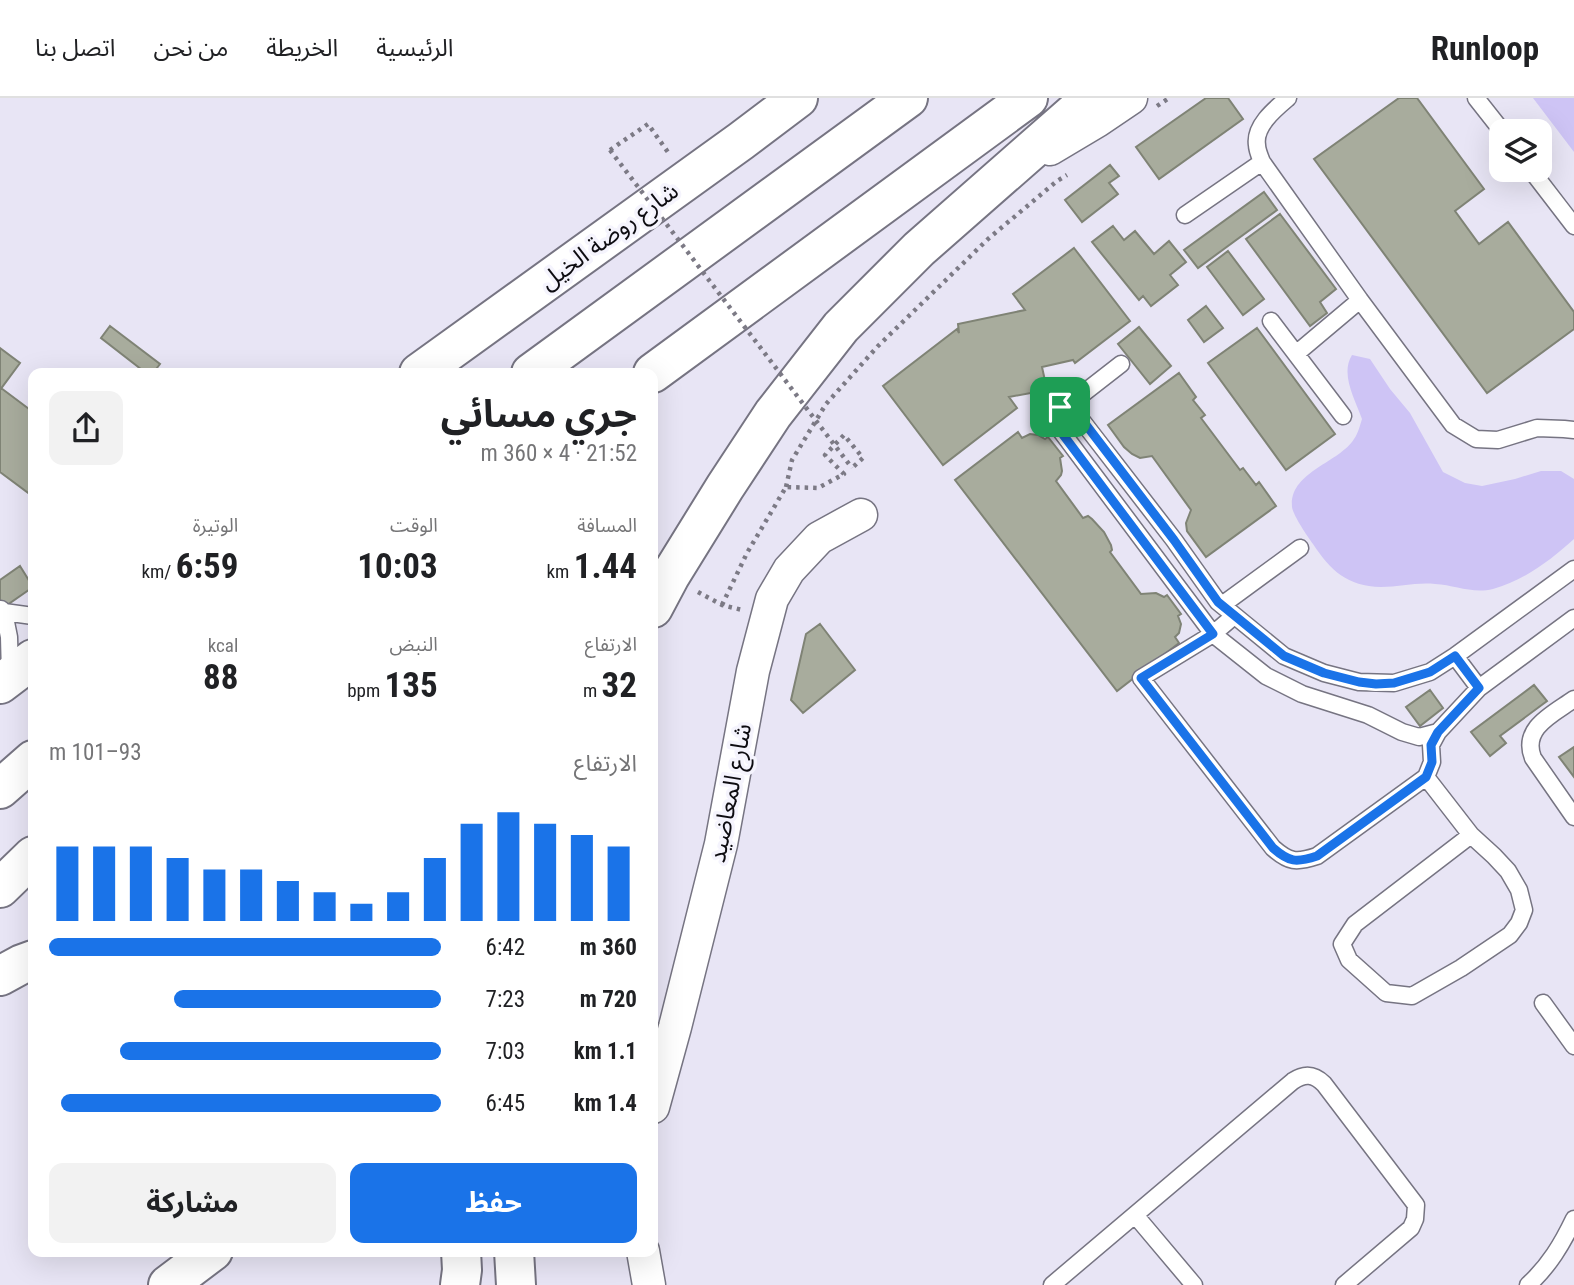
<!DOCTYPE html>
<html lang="ar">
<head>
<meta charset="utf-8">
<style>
	:root { --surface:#fff; --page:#f2f2f2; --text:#202124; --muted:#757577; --line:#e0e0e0; --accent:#1a73e8 }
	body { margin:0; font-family:"Roboto Condensed","Noto Sans Arabic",sans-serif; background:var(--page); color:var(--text); direction:rtl; height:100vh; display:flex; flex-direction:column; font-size:26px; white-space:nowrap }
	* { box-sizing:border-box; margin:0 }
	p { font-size:23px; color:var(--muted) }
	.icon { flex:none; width:38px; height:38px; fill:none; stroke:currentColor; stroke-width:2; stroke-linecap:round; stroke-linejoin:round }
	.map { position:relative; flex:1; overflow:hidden; direction:ltr }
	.side { position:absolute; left:28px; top:270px; width:630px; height:889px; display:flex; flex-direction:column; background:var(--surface); border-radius:14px; box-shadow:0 7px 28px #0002; direction:rtl }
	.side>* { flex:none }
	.tools { position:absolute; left:1489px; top:21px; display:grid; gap:14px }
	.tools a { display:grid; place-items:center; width:63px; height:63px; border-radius:14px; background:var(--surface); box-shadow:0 7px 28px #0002; font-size:35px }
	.pin { position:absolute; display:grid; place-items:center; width:60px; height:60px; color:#fff; margin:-30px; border-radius:14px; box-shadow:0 4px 10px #0006 }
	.round { display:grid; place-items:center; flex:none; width:74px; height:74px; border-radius:14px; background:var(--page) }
	.overview { display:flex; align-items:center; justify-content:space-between; height:119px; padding:0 21px }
	h1 { font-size:38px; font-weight:700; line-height:52px }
	.metrics { display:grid; grid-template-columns:repeat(3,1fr); gap:10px; height:119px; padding:7px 21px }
	.metrics div { display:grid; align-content:center }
	.metrics b { font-size:35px; font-weight:700 }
	.metrics small { font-size:19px; font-weight:400 }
	.metrics p { font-size:19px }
	.chart { height:196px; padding:14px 21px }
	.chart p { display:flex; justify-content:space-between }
	.chart svg { width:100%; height:126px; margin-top:7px; stroke:var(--accent); stroke-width:6 }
	.primary-button { display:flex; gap:14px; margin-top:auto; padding:14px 21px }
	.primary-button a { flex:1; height:80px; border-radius:14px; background:var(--accent); color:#fff; font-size:28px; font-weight:700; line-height:80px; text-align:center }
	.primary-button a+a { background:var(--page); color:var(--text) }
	ul { padding:0 21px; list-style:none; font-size:23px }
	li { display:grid; grid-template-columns:112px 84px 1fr; align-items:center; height:52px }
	li i { height:18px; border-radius:9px; background:var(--accent) }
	header { display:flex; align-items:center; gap:42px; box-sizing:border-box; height:98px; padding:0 35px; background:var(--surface); border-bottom:2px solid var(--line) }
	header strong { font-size:33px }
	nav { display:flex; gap:38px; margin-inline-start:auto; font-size:24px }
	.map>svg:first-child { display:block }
	.green { fill:#cec4f5 }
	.building { fill:#a8ac9d; stroke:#7f8375; stroke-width:2 }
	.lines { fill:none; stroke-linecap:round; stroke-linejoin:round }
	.lane-casing { stroke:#767482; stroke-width:19 }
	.street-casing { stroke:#767482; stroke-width:35 }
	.secondary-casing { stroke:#767482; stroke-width:42 }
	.highway-casing { stroke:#767482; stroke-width:42 }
	.path { stroke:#7c7a85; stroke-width:4.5; stroke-dasharray:3.5 5; stroke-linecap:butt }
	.lane { stroke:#fff; stroke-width:16 }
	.street { stroke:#fff; stroke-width:32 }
	.secondary { stroke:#fff; stroke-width:38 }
	.highway { stroke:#fff; stroke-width:38 }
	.path-bridge { stroke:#7c7a85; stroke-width:4.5; stroke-dasharray:3.5 5; stroke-linecap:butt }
	.route-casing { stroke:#fff; stroke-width:14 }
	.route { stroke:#1a73e8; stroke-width:9 }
	.labels { text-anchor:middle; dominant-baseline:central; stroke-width:7; stroke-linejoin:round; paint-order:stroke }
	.street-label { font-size:24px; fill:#0d0c11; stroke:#f5f4fd }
</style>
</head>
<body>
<header>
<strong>Runloop</strong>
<nav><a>الرئيسية</a><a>الخريطة</a><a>من نحن</a><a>اتصل بنا</a></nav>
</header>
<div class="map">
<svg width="1574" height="1187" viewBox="0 0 1574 1187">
	<rect width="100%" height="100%" fill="#e8e5f5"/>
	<!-- green -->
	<path class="green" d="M1533 0H1574V54Z
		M1352 257 1370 261 1390 291 1410 315 1443 374 1465 385 1482 388 1515 381 1541 373H1561L1574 381V441C1551 462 1523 483 1493 491 1472 496 1455 487 1435 486 1417 484 1399 489 1381 489 1347 488 1331 473 1313 446 1307 438 1293 417 1292 409 1289 374 1339 365 1354 341 1358 336 1360 327 1362 321 1355 301 1340 276 1352 257Z"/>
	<!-- building -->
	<path class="building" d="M1206 0H1228L1243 21 1159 81 1136 49Z
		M1399 0H1417L1484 91 1455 113 1479 146 1508 124 1574 214V231L1487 295 1314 61Z
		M1110 67 1119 78 1109 85 1118 96 1082 124 1065 102Z
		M1264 94 1277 112 1198 170 1184 152Z
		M1280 116 1336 191 1320 204 1327 215 1310 228 1246 141Z
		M1113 128 1124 142 1135 133 1154 156 1169 143 1186 164 1170 177 1178 187 1151 208 1143 198 1139 202 1092 144Z
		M1074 150 1130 223 1075 265 1073 262 1042 269 1047 292 1009 299 1017 310 943 367 883 288 957 231 959 235 958 226 1025 212 1013 196Z
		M1228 153 1264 201 1243 217 1207 169Z
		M1206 208 1223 230 1204 244 1188 222Z
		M110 228 160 266 153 275H146L101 240Z
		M1139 229 1171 268 1150 286 1118 246Z
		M1257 230 1335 336 1286 372 1208 265Z
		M0 250 20 265 0 292Z
		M1179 275 1196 299 1193 302 1205 317 1201 320 1240 372 1243 370 1256 387 1259 384 1276 408 1206 459 1187 433 1186 425 1191 412 1152 358 1140 360 1132 356 1124 349 1108 327Z
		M1 290 33 314V394L31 397 0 374V292Z
		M1018 334 1022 340 1030 336 1038 337 1045 341 1048 339 1063 358 1060 360 1062 373 1061 377 1056 383 1083 420 1088 418 1092 421 1104 434 1111 447 1112 452 1110 454 1141 496 1156 495 1164 499 1167 497 1181 516 1178 518 1181 526 1179 535 1175 539 1179 545 1117 593 955 382Z
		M20 468 33 489 0 512V482Z
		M820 526 855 572 803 615 791 602 806 536Z
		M1534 587 1547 603 1500 638 1506 645 1490 658 1471 634Z
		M1430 592 1443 610 1420 628 1406 609Z
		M1574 649V679L1559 659Z"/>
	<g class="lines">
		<!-- lane casing -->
		<g class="lane-casing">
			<path id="lane" d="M1288 0C1275 11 1254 28 1257 47 1257 52 1260 59 1262 64L1360 202 1453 327 1476 341 1498 342 1537 330 1564 331 1574 332
				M1476 0 1502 33
				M1531 72 1574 128
				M1185 117 1262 64
				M1271 223 1343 318
				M1297 255 1360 202
				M1067 308 1121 266
				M1574 471 1455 558 1430 574 1394 585 1359 584 1324 575 1284 558 1218 504 1174 442 1079 319 1067 308C1057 310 1049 315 1055 325L1213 536 1266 578 1302 596 1368 617 1402 634 1419 639 1438 634 1479 590 1574 520
				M1222 507 1300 450
				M1 511 4 514 9 539 10 576
				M0 517 4 514 33 518
				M1234 518 1213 536 1141 580 1273 750C1289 764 1296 765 1317 758L1426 679 1432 664 1431 647 1438 634
				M1455 558 1479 590
				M1574 601C1553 616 1521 630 1533 660L1574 719
				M1426 679 1471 737 1494 758 1508 773 1519 792 1524 812 1519 825 1510 837 1461 870 1412 898 1386 895 1349 862 1342 846 1355 826 1471 737
				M1543 905 1574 948
				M1135 1117 1194 1187
				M1052 1187 1293 983C1305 975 1314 976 1324 986L1416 1107 1415 1121 1411 1130 1344 1187
				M1528 1187C1549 1168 1562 1146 1574 1121"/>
		</g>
		<!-- street casing -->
		<g class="street-casing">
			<path id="street" d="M1050 51 1097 23 1131 0
				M653 1009 675 929 721 746 753 573 772 501 789 472 819 440 861 417
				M643 1153 649 1187"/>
		</g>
		<!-- secondary casing -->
		<g class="secondary-casing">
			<path id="secondary" d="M419 275 741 43 798 0
				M0 586 33 561"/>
		</g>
		<!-- highway casing -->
		<g class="highway-casing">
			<path id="highway" d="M531 275 908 0
				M653 275 1028 0
				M653 510 670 478 725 389 773 316 841 229 919 151 1091 0
				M0 691 33 662
				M0 790 33 758
				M0 878 22 866 33 862
				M514 1153 516 1187
				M168 1187 213 1153
				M460 1187 462 1172 461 1153"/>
		</g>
		<!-- path -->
		<path class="path" d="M1157 8 1169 0
			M610 52 648 26 670 57
			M786 389 792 362 826 306 878 248 988 141 1057 83 1067 77
			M698 494 722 507 742 512
			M722 507 747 455 786 389 818 390 844 376 825 357 844 337 863 360 852 370"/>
		<!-- lane -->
		<use href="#lane" class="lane"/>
		<!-- street -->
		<use href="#street" class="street"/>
		<!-- secondary -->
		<use href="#secondary" class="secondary"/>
		<!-- highway -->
		<use href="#highway" class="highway"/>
		<!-- path-bridge -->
		<path class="path-bridge" d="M610 52 852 370"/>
	</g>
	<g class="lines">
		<!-- route casing -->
		<g class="route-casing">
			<path id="route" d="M1067 308 1080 319 1174 442 1218 504 1284 558 1324 575 1359 584 1376 586 1394 585 1430 574 1455 558 1479 590 1438 634 1431 647 1432 664 1426 679 1317 758C1296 765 1289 764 1273 750L1141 580 1213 536 1055 326 1053 318 1056 312Z"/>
		</g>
		<!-- route -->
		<use href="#route" class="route"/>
	</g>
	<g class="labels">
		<!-- street labels -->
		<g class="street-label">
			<text transform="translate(609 138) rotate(-36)">شارع روضة الخيل</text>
			<text transform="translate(730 695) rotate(-79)">شارع المعاضيد</text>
		</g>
	</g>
</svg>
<div class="tools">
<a><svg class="icon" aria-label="layers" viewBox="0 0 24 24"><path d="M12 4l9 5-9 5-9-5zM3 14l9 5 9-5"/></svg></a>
</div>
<div class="pin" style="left:1060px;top:309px;background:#1e9e55"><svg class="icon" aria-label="arrive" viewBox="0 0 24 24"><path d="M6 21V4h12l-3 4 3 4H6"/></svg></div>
<section class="side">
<div class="overview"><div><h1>جري مسائي</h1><p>21:52 · 4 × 360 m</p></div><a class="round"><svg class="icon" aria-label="share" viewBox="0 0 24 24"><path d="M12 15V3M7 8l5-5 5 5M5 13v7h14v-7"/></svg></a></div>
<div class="metrics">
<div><p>المسافة</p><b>1.44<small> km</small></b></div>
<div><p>الوقت</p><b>10:03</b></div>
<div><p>الوتيرة</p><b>6:59<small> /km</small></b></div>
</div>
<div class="metrics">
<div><p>الارتفاع</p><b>32<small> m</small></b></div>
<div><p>النبض</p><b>135<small> bpm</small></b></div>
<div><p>kcal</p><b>88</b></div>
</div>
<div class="chart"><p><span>الارتفاع</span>93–101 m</p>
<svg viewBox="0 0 160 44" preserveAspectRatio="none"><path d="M5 44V18M15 44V18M25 44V18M35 44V22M45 44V26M55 44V26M65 44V30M75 44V34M85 44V38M95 44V34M105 44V22M115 44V10M125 44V6M135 44V10M145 44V14M155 44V18"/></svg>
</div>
<ul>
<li><b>360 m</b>6:42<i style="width:100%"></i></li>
<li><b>720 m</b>7:23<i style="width:68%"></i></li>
<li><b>1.1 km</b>7:03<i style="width:82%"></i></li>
<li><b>1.4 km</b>6:45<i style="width:97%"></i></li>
</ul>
<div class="primary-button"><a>حفظ</a><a>مشاركة</a></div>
</section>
</div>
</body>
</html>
